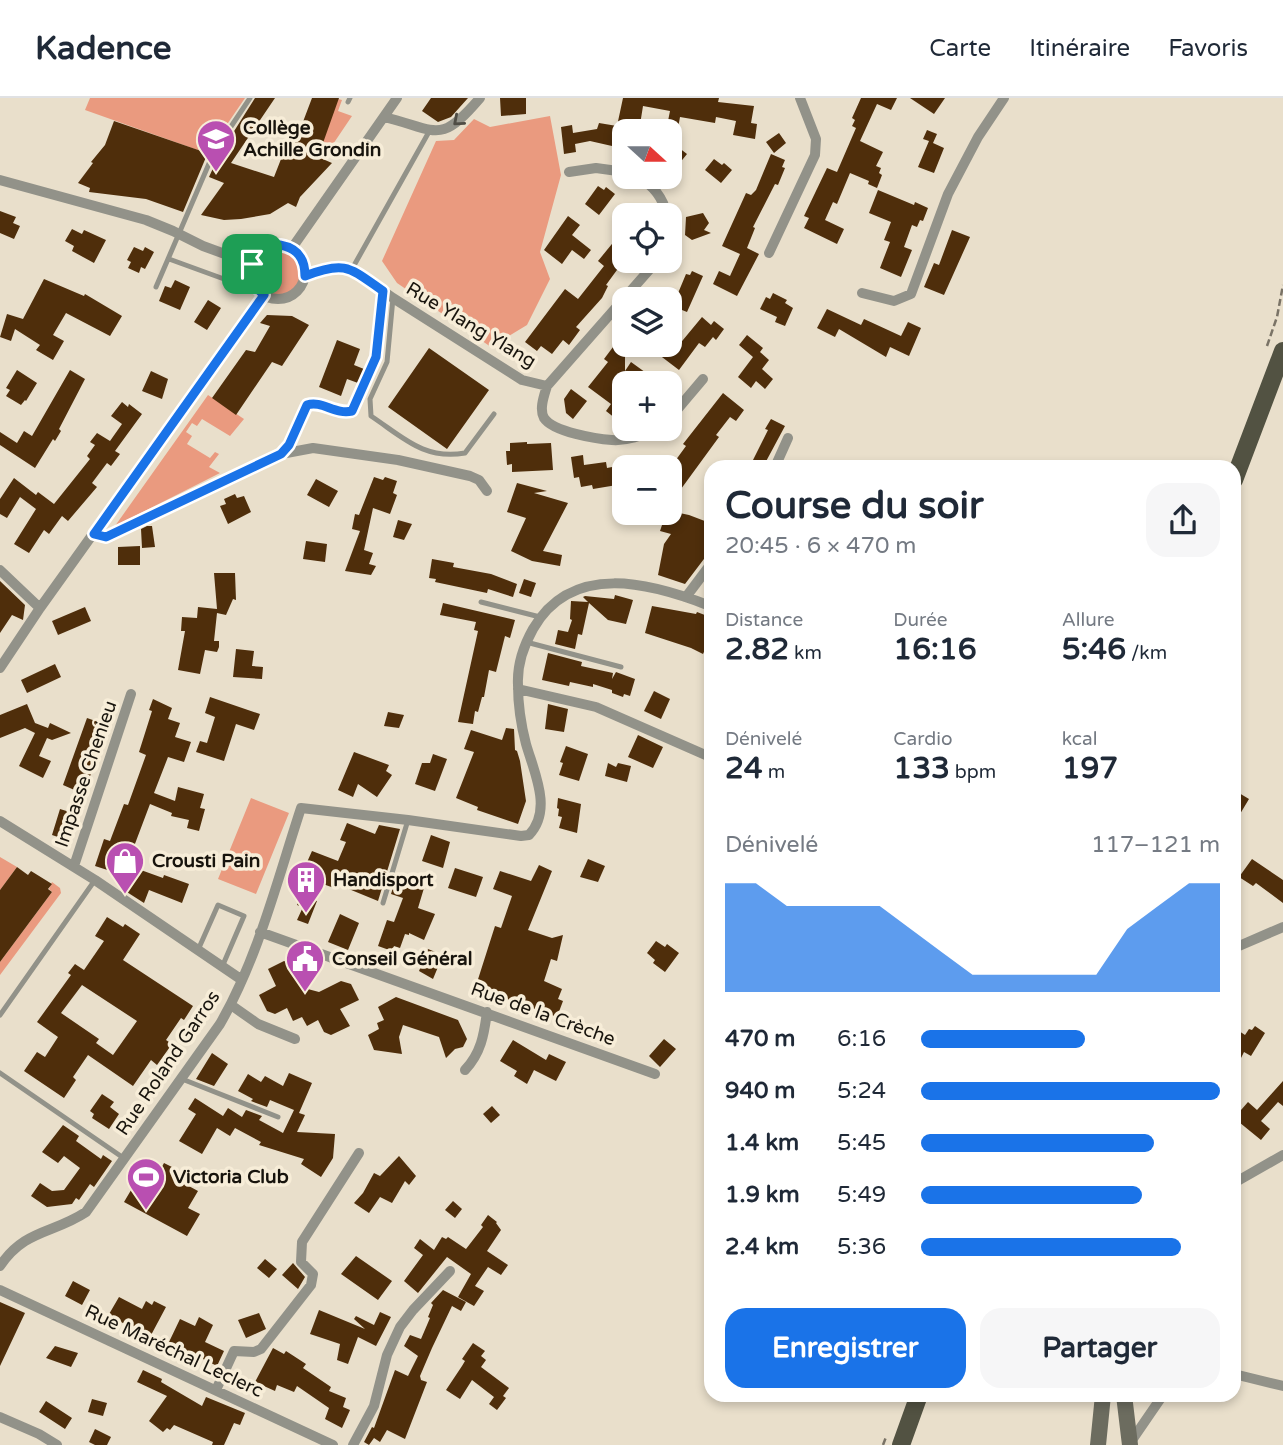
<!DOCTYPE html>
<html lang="fr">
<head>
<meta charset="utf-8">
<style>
	:root { --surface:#fff; --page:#f6f6f7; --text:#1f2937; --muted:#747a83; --line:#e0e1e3; --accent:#1a73e8 }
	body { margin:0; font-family:"Varela Round",sans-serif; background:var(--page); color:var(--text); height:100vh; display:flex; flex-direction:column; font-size:26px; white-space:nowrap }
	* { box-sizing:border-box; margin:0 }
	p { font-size:23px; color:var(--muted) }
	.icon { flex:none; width:38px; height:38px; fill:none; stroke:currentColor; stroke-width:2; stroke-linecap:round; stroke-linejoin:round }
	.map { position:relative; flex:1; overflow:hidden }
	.drawer { position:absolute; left:704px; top:362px; width:537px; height:942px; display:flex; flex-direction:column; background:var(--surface); border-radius:21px; box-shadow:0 4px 10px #0003 }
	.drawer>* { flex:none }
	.needle { width:46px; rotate:111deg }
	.buttons { position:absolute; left:612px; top:21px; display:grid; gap:14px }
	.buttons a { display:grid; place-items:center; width:70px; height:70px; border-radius:14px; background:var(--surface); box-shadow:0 4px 10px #0003; font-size:35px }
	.pin { position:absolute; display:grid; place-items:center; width:60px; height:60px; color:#fff; margin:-30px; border-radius:14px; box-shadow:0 4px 10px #0006 }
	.round { display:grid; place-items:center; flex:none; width:74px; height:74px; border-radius:21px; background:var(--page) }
	.headline { display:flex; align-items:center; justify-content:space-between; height:119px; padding:0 21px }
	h1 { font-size:38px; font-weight:700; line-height:52px }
	.figures { display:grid; grid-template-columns:repeat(3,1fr); gap:10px; height:119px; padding:7px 21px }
	.figures div { display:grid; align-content:center }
	.figures b { font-size:30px; font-weight:700 }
	.figures small { font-size:19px; font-weight:400 }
	.figures p { font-size:19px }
	.chart { height:196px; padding:14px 21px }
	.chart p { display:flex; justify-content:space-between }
	.chart svg { width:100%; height:126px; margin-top:7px; fill:var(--accent); opacity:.7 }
	.primary-button { display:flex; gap:14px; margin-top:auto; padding:14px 21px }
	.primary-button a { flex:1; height:80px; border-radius:21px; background:var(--accent); color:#fff; font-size:28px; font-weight:700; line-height:80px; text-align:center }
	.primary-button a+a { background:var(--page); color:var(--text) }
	ul { padding:0 21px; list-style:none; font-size:23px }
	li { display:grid; grid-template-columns:112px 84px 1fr; align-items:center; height:52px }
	li i { height:18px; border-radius:9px; background:var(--accent) }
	header { display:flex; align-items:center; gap:42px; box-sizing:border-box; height:98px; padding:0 35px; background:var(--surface); border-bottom:2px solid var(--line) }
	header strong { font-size:33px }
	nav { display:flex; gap:38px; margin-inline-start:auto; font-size:24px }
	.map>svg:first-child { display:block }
	.green { fill:#ea9a7f }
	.building { fill:#4f2e0b; fill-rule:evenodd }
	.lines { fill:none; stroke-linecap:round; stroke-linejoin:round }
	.path { stroke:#7a7366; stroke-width:2.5; stroke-dasharray:7 3.5; stroke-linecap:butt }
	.service { stroke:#929289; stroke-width:5 }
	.minor { stroke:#929289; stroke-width:10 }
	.secondary { stroke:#6c6c5f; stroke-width:16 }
	.primary { stroke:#525242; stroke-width:18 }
	.oneway { stroke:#4f4d45 }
	.route-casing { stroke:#fff; stroke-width:14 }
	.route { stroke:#1a73e8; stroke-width:9 }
	.labels { text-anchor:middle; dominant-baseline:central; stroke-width:7; stroke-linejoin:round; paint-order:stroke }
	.poi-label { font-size:19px; font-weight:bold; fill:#18140d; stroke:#f7edd8; text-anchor:start }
	.street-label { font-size:19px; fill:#18140d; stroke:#f7edd8 }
</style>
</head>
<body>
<header>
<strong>Kadence</strong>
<nav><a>Carte</a><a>Itinéraire</a><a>Favoris</a></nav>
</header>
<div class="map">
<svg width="1283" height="1347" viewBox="0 0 1283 1347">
	<rect width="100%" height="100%" fill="#e9dfcb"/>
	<!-- green -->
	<path class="green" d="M90 0H245L213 47 215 49 209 56 85 12Z
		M338 1 342 2 338 13 352 18 323 61 317 59Z
		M550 18 561 77 540 154 550 181 527 227 491 249 397 185 382 163 436 43 454 42 474 21 490 29Z
		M251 174a27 27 0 1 1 54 0a27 27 0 1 1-54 0Z
		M208 297 244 321 230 338 202 321 197 328 192 325 186 334 192 338 187 346 210 360 215 354 219 356 209 369 220 375 115 428Z
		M251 700 289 715 256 796 218 781Z
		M0 759 17 769 0 792Z
		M52 784 60 790 61 795 0 877V864L52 794 49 791Z"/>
	<!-- building -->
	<path class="building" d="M255 0H275L231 65 274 79 283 56 290 58 312 0H339L318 59 332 65 300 99 296 109 288 105 270 116 241 121 224 122 201 117 224 85 209 79 219 57Z
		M431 0H468L451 19 438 24 422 13Z
		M500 0H526V16L501 18Z
		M623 0H719L718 4 754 8 751 25 757 26 755 41 733 37 736 23 716 19 715 25 680 19 678 30 667 28 670 13 643 8 639 33H625V43L614 40 612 48 590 43 575 46 576 54 564 56 561 29 572 27 573 35 597 31 599 25 617 28Z
		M861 0H897L891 12 877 6 860 43 883 54 876 68 881 70 879 75 882 77 877 90 868 86 869 83 850 75 837 106 833 104 825 122 844 131 837 146 804 130 809 120 804 118 827 70 837 74 856 30 852 28 855 22 852 20Z
		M910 0H945L934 16Z
		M114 23 207 55 209 52 183 114 146 101 89 94 90 90 78 85 93 65 91 64 105 47Z
		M927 32 937 36 933 45 944 50 934 75 918 69 929 43 923 41Z
		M779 35 786 45 774 55 766 44Z
		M670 43 687 56 670 77Z
		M771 56 785 62 782 69 785 70 778 87 775 86 753 129 755 130 747 150 759 156 737 198 713 186 719 173 730 178 740 156 722 148 746 95 751 97 756 92Z
		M714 61 722 67 724 65 732 72 721 85 705 72Z
		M598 88 604 92 606 89 615 96 599 117 585 106Z
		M878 92 914 107 915 104 928 110 923 123 920 122 917 129 912 127 904 149 912 152 901 179 880 170 890 144 884 142 891 124 869 115Z
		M0 113 16 119 13 125 20 128 14 141 0 135Z
		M703 115 709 125 704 132 711 135 692 142 685 137 686 119Z
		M568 118 580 127 572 137 591 152 584 161 572 152 562 166 544 152Z
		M625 130V161L606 187 608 188 602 200 576 229 580 232 569 247 563 242 552 256 541 248 537 253 525 244 565 191 578 201 604 168 598 163Z
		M72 131 82 136 84 132 106 142 94 165 72 153 74 148 65 143Z
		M952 132 970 139 944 197 924 189 934 165 939 167Z
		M134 149 143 153 145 149 154 154 145 171 141 169 139 175 128 170 131 164 127 162Z
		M692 173 703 178 687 214 672 208 675 201H653L662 189 676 200 686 176 690 177Z
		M44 181 84 198 85 196 122 218 110 238 66 215 53 237 64 243 53 262 36 252 40 247 15 231 11 243 0 239 7 216 23 221Z
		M175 182 190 189 180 212 159 203 165 188 171 190Z
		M773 195 787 202 785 205 793 210 785 228 775 224 777 219 760 211 766 199 770 201Z
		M208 202 221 210 207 232 194 224Z
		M827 211 861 227 864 221 901 238 908 224 921 230 909 258 890 249 886 259 839 231 835 239 817 230Z
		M267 217 292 218 309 227 282 268 272 264 236 317 212 300 246 252 255 254 270 228 260 225Z
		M702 219 711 227 714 223 724 231 716 242 713 239 705 249 699 245 679 272 658 256 665 247H670V242L678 248Z
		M625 233V273L631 264 660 285H625V328L606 313 611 306 588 289 608 264 604 261Z
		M747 237 763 250 760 254 769 262 762 271 773 281 765 291 756 283 751 290 738 279 753 259 739 247Z
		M337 242 360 251 354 267 364 271 358 285 347 281 341 298 319 289Z
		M429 250 489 292 447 351 388 309Z
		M17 272 37 285 26 303 25 302 21 307 6 298 10 292 6 290Z
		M70 272 85 281 59 331 61 333 55 343 53 341 35 370 0 347V334L17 345 24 333 32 338Z
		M151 273 168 281 162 301 142 293Z
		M571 291 587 303 573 321 566 315 564 301Z
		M723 295 744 312 736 323 730 319 716 337 719 339 681 391 670 383V370L686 348 683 346Z
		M122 304 128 309 129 306 142 316 115 353 120 356 111 368 107 365 92 385 97 389 68 423 62 418 49 436 44 432 29 455 14 446 36 411 20 399 7 420 0 416V401L14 380 36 397 38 394 54 406 90 361 87 358 95 347 90 344 97 335 110 343 122 326 111 318Z
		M771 321 785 328 763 369 752 364 768 332 765 331Z
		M527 344V346L551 345 553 372 512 374V366L507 367 506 353H510V345Z
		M583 357 584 367 606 364 607 370 612 369 617 387 593 391 592 387 581 389 579 379 574 380 571 359Z
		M374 379 383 382 385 379 397 383 393 395 397 397 390 416 373 410 364 452 373 455 369 466 376 468 371 477 345 473 360 433 352 431 355 416 359 417Z
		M316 381 338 393 329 409 307 397Z
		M517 385 547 393 534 395 568 405 543 453 562 457 560 468 532 463 511 453 526 420 507 414Z
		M235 396 237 400 244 398 251 414 228 426 220 408 226 406 224 401Z
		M670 413 689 417 710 425V453L685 486 658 477 664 446 671 436 660 433 666 415Z
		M398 422 412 426 404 442 393 439Z
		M147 428H152L155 449 142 450 141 431Z
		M306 443 327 446 325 464 303 461Z
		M140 448V467H118V449Z
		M432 461 454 465 453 469 491 476 517 486 513 499 488 491 487 495 435 484 436 481 429 480Z
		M214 475H235L236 502 233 501 226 517 217 515 214 543H219V549L217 554 205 552 200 576 178 572 185 533H181L182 519 197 520 198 509 217 511Z
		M524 481 536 485 531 499 519 495Z
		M0 483 25 507 23 522 12 517 0 535Z
		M615 497 633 502 626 526 608 522 589 505 582 537 578 536 575 551 555 546 558 532 568 534 572 522 570 521 571 503 588 504 583 499 585 498 614 501Z
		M443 505 515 522 510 540 505 538 496 574 489 572 484 599H482L478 614 475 613 473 626 458 624 478 533 474 532 476 524 440 517Z
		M652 508 696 516 697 514 710 519V541L703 556 691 550 645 535Z
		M85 509 91 523 58 537 52 523Z
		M236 551 254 553 252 568 263 569 262 581 233 579Z
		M548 555 582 564 581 568 613 575 612 581 616 574 635 581 630 598 624 596 623 599 612 595V592L593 586V589L570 584 569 588 542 582Z
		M55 566 61 579 27 595 21 582Z
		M654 593 670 601 661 621 644 613Z
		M210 599 260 616 254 632 236 626 224 663 196 654 200 643 207 645 215 619 205 615Z
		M153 601 172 610 168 621 180 625 175 639 191 644 184 664 168 659 154 695 175 703 178 689 204 696 200 710 205 711 199 733 187 730 189 722 171 718 172 715 150 706 127 767 163 780 164 777 189 786 182 805 149 792 144 805 119 789 123 777 95 768 104 741 110 743 124 706 128 707 146 657 139 654 152 613 149 612Z
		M27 606 35 625 48 630 50 625 71 635 52 642 47 640 39 658 51 663 43 680 19 668 35 635 25 630 0 640V617Z
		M548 606 568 611 564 634 545 631Z
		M388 614 404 617 399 630 384 628Z
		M87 620 110 628 89 681 85 679 79 694 63 687Z
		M506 630 514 631 515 652 517 653 520 663 526 703 518 726 477 712 478 709 456 700 474 654 464 651 471 632 502 642Z
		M638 637 663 649 653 670 628 659Z
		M566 648 588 656 579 683 559 677 563 665 560 664Z
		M354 654 389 667 386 673 392 677 377 699 358 686 353 699 338 692Z
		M433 656 447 661 435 693 415 686 422 665H430Z
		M608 665 616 669 618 665 631 668 627 684 605 678Z
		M1234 692 1249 701 1234 726Z
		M558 700 581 706 577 735 559 730 562 719 558 718 559 711 557 710Z
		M60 711 76 716 70 743 52 737Z
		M347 725 375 736 379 727 400 731 378 803 339 787 337 791 320 785 322 779 304 771 312 753 338 763 346 744 340 742Z
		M431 737 450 744 443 770 422 763Z
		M588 761 605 768 598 784 580 779Z
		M1252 761 1283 782V805L1256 785 1253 788 1239 779Z
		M539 767 552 773 528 832 552 840 563 837 557 863 551 861 544 883 562 891 558 901 563 903 557 919 495 897 492 905 473 897 495 828 501 830 512 798 493 791 500 773 531 783Z
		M17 769 28 777 31 773 52 786 48 791 52 794 0 864V792Z
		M455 770 483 779 476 799 448 790Z
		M396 780 424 790 418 810 435 816 424 842 409 835V837L405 836 400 850 394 848 392 853 378 848 387 822 394 824 403 800 391 796Z
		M302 796 317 803 308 826 297 822 303 809 297 807Z
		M340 816 359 825 348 852 328 844Z
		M107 819 123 829 125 826 140 836 123 862 193 908 184 922 181 920 166 942 172 946 157 967 151 962 133 988 88 957 73 979 76 982 64 1000 24 973 37 954 45 959 58 939 37 924 71 877 68 875 75 866 84 872 104 843 95 838ZM82 887 137 923 113 957 96 945 99 941 61 915Z
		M656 843 665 849 667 846 679 855 665 874 653 865 655 862 647 855Z
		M428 851 443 857 433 881 419 873Z
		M284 863 292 866 304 890 319 894 341 883 351 886 359 902 340 911 350 928 331 937 324 934 318 922 307 928 302 919 293 923 287 910 275 916 267 913 259 897 276 888 268 871Z
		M396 899 458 922 467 941 463 949 455 951 446 960 439 939 403 927 399 939 402 956 374 952 368 937 379 931 377 925 384 922 378 909Z
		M1255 928 1265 935 1251 958 1244 954 1241 960 1234 956V941L1239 933 1245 937 1249 931 1252 932Z
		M664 941 676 951 660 969 649 958Z
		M513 942 546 962 549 956 566 964 556 983 534 972 527 986 514 978 517 973 500 963Z
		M212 955 228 966 214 988 196 981Z
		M289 975 312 985 299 1015 305 1017 297 1034 335 1036 333 1060 321 1079 301 1066 304 1061 259 1047 261 1044 235 1030 230 1038 217 1030 202 1056 179 1043 196 1016 188 1011 195 1000 223 1018 228 1010 242 1019 246 1012 262 1018 259 1022 283 1035 294 1012 270 1002 267 1009 251 1003 253 1001 238 993 248 976 261 984 265 978 283 988Z
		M1283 983V1008L1278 1004 1261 1023 1270 1031 1261 1042 1234 1020 1248 1004 1257 1012Z
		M102 996 114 1004 110 1009 119 1016 109 1031 92 1020 94 1016 90 1013Z
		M492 1008 500 1017 491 1025 483 1016Z
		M63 1027 79 1038 76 1043 101 1061 103 1057 112 1063 94 1089 90 1086 79 1102 76 1100 72 1106 47 1109 31 1098 40 1085 52 1093 64 1092 80 1070 64 1058 58 1065 42 1054Z
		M399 1058 416 1078 409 1087 405 1083 392 1105 380 1099 369 1115 354 1105 363 1095 374 1075 380 1078Z
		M164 1065 178 1072 174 1080 198 1093 188 1110 200 1116 187 1138 124 1104 137 1082 151 1089Z
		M453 1103 462 1111 455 1120 445 1112Z
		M488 1117 497 1124 496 1125 501 1132 487 1153 508 1167 501 1177 488 1169 475 1188 484 1193 474 1208 458 1199 471 1176 447 1159 418 1195 404 1183 423 1157 414 1150 420 1141 434 1152 442 1139 446 1141 448 1139 466 1151 483 1129 481 1127Z
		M356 1158 392 1183 378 1202 341 1176Z
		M265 1161 277 1171 269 1180 257 1170Z
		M293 1165 305 1179 298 1191 282 1177Z
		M73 1183 90 1192 82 1207 65 1198Z
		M443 1192 466 1204 461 1213 452 1208 432 1250 420 1278 421 1282 427 1284 405 1341 387 1332 380 1344 374 1340 369 1347 364 1344 372 1329 374 1330 395 1272 408 1278 418 1258 404 1248 410 1237 421 1241 430 1220 428 1219 433 1207 431 1205Z
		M119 1199 142 1211 146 1203 152 1207 154 1203 166 1209 150 1239 119 1223 116 1229 105 1223Z
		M0 1204 25 1215 0 1268Z
		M319 1212 365 1231 354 1221 356 1218 374 1227 380 1214 391 1219 376 1248 358 1239 348 1266 337 1262 340 1246 310 1236Z
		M259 1215 266 1231 246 1240 238 1222Z
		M199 1219 213 1227 205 1244 224 1253 217 1268 169 1244 180 1221 195 1228Z
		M473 1245 485 1253 481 1258 486 1262 481 1269 509 1290 503 1298 506 1300 497 1312 489 1306 494 1299 472 1282 460 1301 446 1292 462 1268 465 1263 462 1261Z
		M55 1248 78 1255 71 1269 46 1260Z
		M273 1250 284 1256 286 1253 306 1266 303 1270 331 1289 329 1293 346 1300 343 1309 350 1312 342 1330 325 1321 329 1310 297 1288 294 1294 277 1287 275 1293 255 1284Z
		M143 1272 162 1281 161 1284 202 1308 206 1299 245 1315 240 1327 234 1325 224 1347H212L213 1344 174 1327 170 1332 167 1330 163 1334 149 1323 167 1298 137 1284Z
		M92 1301 107 1305 103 1318 88 1314Z
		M46 1303 72 1320 65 1331 39 1314Z
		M95 1331 111 1339 107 1347H95L89 1344Z"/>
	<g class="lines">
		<!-- path -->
		<path class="path" d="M1267 248 1277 219 1283 187
			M883 1347 886 1339"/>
		<!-- service -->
		<path class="service" d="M348 4 350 0
			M169 161 224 181
			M352 171 430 32
			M156 189 214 54 250 0
			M393 200 387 264 370 301 371 318C404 340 424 362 465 355L494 316
			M282 355 289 347 307 307C322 302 335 317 352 313L375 259 383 193
			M481 504 540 519
			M526 544 621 569
			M383 805 408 722
			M198 852 218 807 244 818 222 869
			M0 917 95 782
			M0 975 125 1061
			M182 981 278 1019"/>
		<!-- minor -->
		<path class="minor" d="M384 19C438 32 439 48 480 0
			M569 74 596 70 625 74
			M638 79C653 87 663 100 667 117
			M0 82 146 122 173 133 203 148 252 166
			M251 174a27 27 0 1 1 54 0a27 27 0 1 1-54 0Z
			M292 150 397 0
			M769 155 815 57 816 41 800 0
			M305 178 332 169 352 171 393 200 522 282 547 288
			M862 195 894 203 911 196 948 96 978 39 1004 0
			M670 320 703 281
			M655 331C643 338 626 343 612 342 597 341 553 334 544 320 539 311 544 298 547 288L657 163
			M775 369 788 340
			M94 436 106 439 281 356 313 350 398 362 470 378 479 382 487 393
			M0 472 40 510
			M686 499 710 467
			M0 570 40 510 264 197
			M518 591 596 609 710 659
			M0 723 95 782 242 882
			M74 768 131 596
			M260 834 655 976
			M1234 848H1239L1283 829
			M231 907 258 926 295 941
			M465 972C481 955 484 937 487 914
			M1234 1085 1283 1057
			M0 1168C25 1131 53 1136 86 1114L220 926C258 860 277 783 301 710L408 722 521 738 529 737C553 712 534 674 526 646 521 627 518 606 518 587 517 568 524 547 533 531 572 463 651 485 710 508
			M0 1192 333 1347
			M1234 1276 1283 1288
			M216 1292 234 1253 254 1254 261 1251 311 1187 313 1176 301 1164 302 1144 359 1055
			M0 1319 39 1336 57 1347
			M1130 1345 1163 1297
			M353 1347 374 1308 387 1257 400 1229 413 1212 450 1173"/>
		<!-- secondary -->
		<path class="secondary" d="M1124 1297 1130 1347
			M1098 1347 1103 1297"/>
		<!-- primary -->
		<path class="primary" d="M1234 382 1283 253
			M901 1347 919 1297"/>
	</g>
	<!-- one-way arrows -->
	<defs><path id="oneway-chevron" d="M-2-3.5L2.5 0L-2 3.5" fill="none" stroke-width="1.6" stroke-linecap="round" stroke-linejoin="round" transform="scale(1.75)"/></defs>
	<use class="oneway" href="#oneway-chevron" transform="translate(458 23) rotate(139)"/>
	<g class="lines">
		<!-- route casing -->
		<g class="route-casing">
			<path id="route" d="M280 147C297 150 305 160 305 178 346 162 350 170 383 193L376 259 352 313C335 317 322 302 307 307L289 347 281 356 106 439 94 436 264 197C241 178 250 150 280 147Z"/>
		</g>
		<!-- route -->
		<use href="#route" class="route"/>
	</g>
	<!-- icons -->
	<defs>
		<g id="school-pin" transform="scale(2.0125)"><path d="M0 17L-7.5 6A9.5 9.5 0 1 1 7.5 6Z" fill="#b94fb1" stroke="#f7edd8"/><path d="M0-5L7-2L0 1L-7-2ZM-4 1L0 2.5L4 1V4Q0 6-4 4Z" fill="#fff"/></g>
		<g id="shop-pin" transform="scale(2.0125)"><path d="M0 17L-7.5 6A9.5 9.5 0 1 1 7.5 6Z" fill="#b94fb1" stroke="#f7edd8"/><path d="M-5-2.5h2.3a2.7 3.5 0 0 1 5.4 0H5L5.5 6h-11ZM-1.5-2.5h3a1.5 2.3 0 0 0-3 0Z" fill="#fff"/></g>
		<g id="building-pin" transform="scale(2.0125)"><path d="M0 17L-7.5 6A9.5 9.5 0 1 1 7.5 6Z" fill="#b94fb1" stroke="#f7edd8"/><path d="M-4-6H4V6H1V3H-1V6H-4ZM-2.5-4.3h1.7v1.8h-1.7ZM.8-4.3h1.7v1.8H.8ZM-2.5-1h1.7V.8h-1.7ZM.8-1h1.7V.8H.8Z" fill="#fff"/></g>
		<g id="civic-pin" transform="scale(2.0125)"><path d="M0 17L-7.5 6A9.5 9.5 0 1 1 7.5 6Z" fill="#b94fb1" stroke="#f7edd8"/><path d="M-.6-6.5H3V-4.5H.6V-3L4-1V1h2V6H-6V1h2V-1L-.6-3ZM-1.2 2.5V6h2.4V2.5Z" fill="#fff"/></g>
		<g id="stadium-pin" transform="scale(2.0125)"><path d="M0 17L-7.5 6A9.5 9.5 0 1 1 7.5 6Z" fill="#b94fb1" stroke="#f7edd8"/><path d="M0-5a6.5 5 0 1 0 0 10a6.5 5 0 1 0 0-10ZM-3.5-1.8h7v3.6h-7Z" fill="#fff"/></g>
	</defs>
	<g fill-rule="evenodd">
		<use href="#school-pin" x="216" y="41"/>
		<use href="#shop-pin" x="125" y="763"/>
		<use href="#building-pin" x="306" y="782"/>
		<use href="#civic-pin" x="305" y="861"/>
		<use href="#stadium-pin" x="146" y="1079"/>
	</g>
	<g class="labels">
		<!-- poi labels -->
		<g class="poi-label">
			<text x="243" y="30">Collège<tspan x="243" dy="22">Achille Grondin</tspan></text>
			<text x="152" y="763">Crousti Pain</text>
			<text x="333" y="782">Handisport</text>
			<text x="332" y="861">Conseil Général</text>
			<text x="173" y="1079">Victoria Club</text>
		</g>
		<!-- street labels -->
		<g class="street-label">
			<text transform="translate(471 227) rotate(31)">Rue Ylang Ylang</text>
			<text transform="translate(86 676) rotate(-71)">Impasse Chenieu</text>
			<text transform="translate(543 916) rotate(20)">Rue de la Crèche</text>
			<text transform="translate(168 965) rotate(-56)">Rue Roland Garros</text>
			<text transform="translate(174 1253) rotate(25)">Rue Maréchal Leclerc</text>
		</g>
	</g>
</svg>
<div class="buttons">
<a><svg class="needle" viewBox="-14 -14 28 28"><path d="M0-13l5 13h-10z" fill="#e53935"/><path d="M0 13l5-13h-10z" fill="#747a83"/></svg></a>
<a><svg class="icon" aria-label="locate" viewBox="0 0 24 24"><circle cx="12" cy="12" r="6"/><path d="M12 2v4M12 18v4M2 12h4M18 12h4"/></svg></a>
<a><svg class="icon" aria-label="layers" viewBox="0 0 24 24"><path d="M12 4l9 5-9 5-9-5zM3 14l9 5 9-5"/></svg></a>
<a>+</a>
<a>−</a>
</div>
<div class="pin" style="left:252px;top:166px;background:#1e9e55"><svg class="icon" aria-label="arrive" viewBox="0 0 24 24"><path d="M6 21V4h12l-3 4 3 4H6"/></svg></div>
<section class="drawer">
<div class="headline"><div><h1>Course du soir</h1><p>20:45 · 6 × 470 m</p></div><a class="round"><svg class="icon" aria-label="share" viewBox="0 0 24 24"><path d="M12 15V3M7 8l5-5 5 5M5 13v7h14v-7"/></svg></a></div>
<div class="figures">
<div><p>Distance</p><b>2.82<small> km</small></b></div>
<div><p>Durée</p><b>16:16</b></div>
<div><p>Allure</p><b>5:46<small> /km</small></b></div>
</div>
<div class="figures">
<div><p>Dénivelé</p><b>24<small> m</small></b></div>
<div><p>Cardio</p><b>133<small> bpm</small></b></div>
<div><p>kcal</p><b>197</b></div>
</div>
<div class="chart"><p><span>Dénivelé</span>117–121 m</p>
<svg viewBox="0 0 160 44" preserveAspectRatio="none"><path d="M0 44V6L10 6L20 14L30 14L40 14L50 14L60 22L70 30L80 38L90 38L100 38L110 38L120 38L130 22L140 14L150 6L160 6V44z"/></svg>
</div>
<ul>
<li><b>470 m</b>6:16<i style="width:55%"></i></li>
<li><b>940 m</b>5:24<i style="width:100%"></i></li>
<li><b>1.4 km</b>5:45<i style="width:78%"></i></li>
<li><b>1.9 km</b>5:49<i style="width:74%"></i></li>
<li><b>2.4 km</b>5:36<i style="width:87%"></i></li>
</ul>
<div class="primary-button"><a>Enregistrer</a><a>Partager</a></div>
</section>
</div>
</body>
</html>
